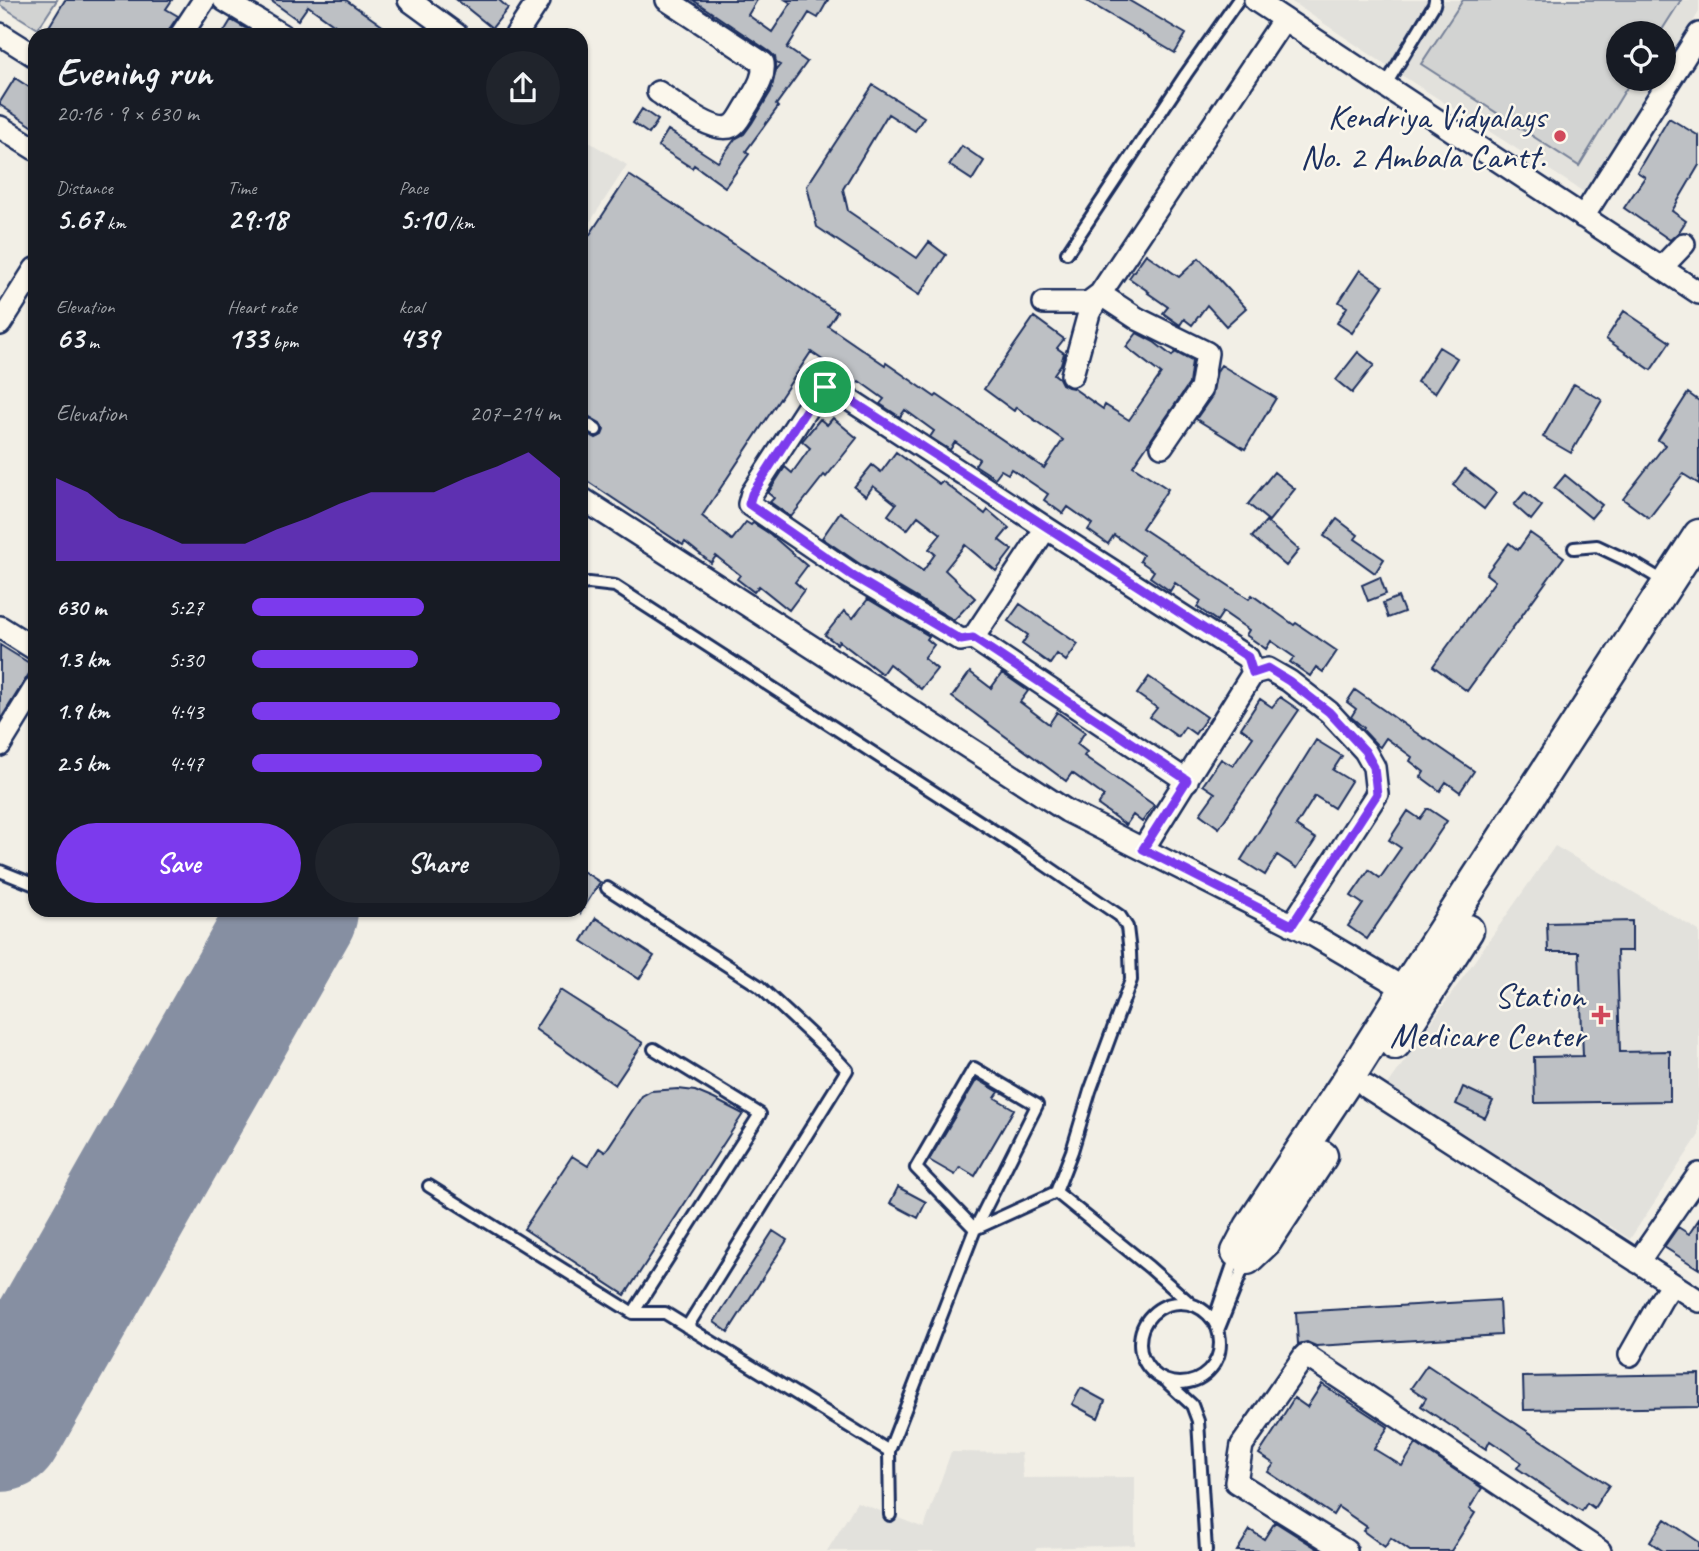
<!DOCTYPE html>
<html lang="en">
<head>
<meta charset="utf-8">
<style>
	:root { --surface:#171b24; --page:#20242c; --text:#f1f3f6; --muted:#9ea1a6; --accent:#7c3aed }
	body { margin:0; font-family:Caveat,sans-serif; background:var(--page); color:var(--text); height:100vh; display:flex; flex-direction:column; font-size:26px; white-space:nowrap }
	* { box-sizing:border-box; margin:0 }
	p { font-size:23px; color:var(--muted) }
	.icon { flex:none; width:38px; height:38px; fill:none; stroke:currentColor; stroke-width:2; stroke-linecap:round; stroke-linejoin:round }
	.map { position:relative; flex:1; overflow:hidden }
	.details { position:absolute; left:28px; top:28px; width:560px; height:889px; display:flex; flex-direction:column; background:var(--surface); border-radius:21px; box-shadow:0 2px 5px #0004 }
	.details>* { flex:none }
	.buttons { position:absolute; left:1606px; top:21px; display:grid; gap:14px }
	.buttons a { display:grid; place-items:center; width:70px; height:70px; border-radius:50%; background:var(--surface); box-shadow:0 2px 5px #0004; font-size:35px }
	.pin { position:absolute; display:grid; place-items:center; width:60px; height:60px; color:#fff; margin:-30px; border:4px solid #fff; border-radius:50%; box-shadow:0 2px 7px #0007 }
	.round { display:grid; place-items:center; flex:none; width:74px; height:74px; border-radius:37px; background:var(--page) }
	.summary { display:flex; align-items:center; justify-content:space-between; height:119px; padding:0 28px }
	h1 { font-size:38px; font-weight:800; line-height:52px }
	.figures { display:grid; grid-template-columns:repeat(3,1fr); gap:10px; height:119px; padding:7px 28px }
	.figures div { display:grid; align-content:center }
	.figures b { font-size:30px; font-weight:800 }
	.figures small { font-size:19px; font-weight:400 }
	.figures p { font-size:19px }
	.chart { height:196px; padding:14px 28px }
	.chart p { display:flex; justify-content:space-between }
	.chart svg { width:100%; height:126px; margin-top:7px; fill:var(--accent); opacity:.7 }
	.action { display:flex; gap:14px; margin-top:auto; padding:14px 28px }
	.action a { flex:1; height:80px; border-radius:42px; background:var(--accent); color:#fff; font-size:28px; font-weight:800; line-height:80px; text-align:center }
	.action a+a { background:var(--page); color:var(--text) }
	ul { padding:0 28px; list-style:none; font-size:23px }
	li { display:grid; grid-template-columns:112px 84px 1fr; align-items:center; height:52px }
	li i { height:18px; border-radius:9px; background:var(--accent) }
	.map>svg:first-child { display:block }
	.built { fill:#e2e1dc }
	.green { fill:#d2d3d2; stroke:#768198; stroke-width:2 }
	.lines { fill:none; stroke-linecap:round; stroke-linejoin:round }
	.runway { stroke:#868fa2; stroke-width:126 }
	.building { fill:#bdc0c4; stroke:#1b2f5e; stroke-width:2 }
	.lane-casing { stroke:#1b2f5e; stroke-width:16 }
	.street-casing { stroke:#1b2f5e; stroke-width:26 }
	.secondary-casing { stroke:#1b2f5e; stroke-width:35 }
	.lane { stroke:#fbf7ec; stroke-width:10 }
	.street { stroke:#fbf7ec; stroke-width:21 }
	.secondary { stroke:#fbf7ec; stroke-width:30 }
	.route-casing { stroke:#fff; stroke-width:14 }
	.route { stroke:#7c3aed; stroke-width:9 }
	.poi-dot { fill:#d1495b; stroke:#fbf7ec; stroke-width:2.5 }
	.labels { text-anchor:middle; dominant-baseline:central; stroke-width:5; stroke-linejoin:round; paint-order:stroke }
	.poi-label { font-size:35px; fill:#1b2f5e; stroke:#fbf7ec; text-anchor:end }
</style>
</head>
<body>
<div class="map">
<svg width="1699" height="1551" viewBox="0 0 1699 1551">
	<rect width="100%" height="100%" fill="#f2efe6"/>
	<filter id="ink" filterUnits="userSpaceOnUse"><feTurbulence type="fractalNoise" baseFrequency=".0143" numOctaves="2"/><feDisplacementMap in="SourceGraphic" scale="14" xChannelSelector="R" yChannelSelector="G"/><feConvolveMatrix kernelMatrix="1 2 1 2 8 2 1 2 1" color-interpolation-filters="sRGB"/></filter>
	<g filter="url(#ink)">
		<!-- built -->
		<path class="built" d="M1289 0H1699V12L1664 69V33H1619V79H1658L1587 194 1395 71Z
			M581 137 627 165 581 236Z
			M1555 846 1699 931V1135L1630 1239 1387 1086Z
			M951 1452 1021 1453 1023 1478 1135 1477V1545L1037 1548 1034 1551H827L857 1502 924 1528Z"/>
		<!-- green -->
		<path class="green" d="M0 0H57L38 29 0 5Z
			M1463 0H1681L1660 33H1619V79H1632L1579 166 1421 64Z"/>
		<g class="lines">
			<!-- runway -->
			<path class="runway" d="M0 1429 295 910"/>
		</g>
		<!-- building -->
		<path class="building" d="M65 0H172L166 9 178 16 170 28 168 35H44Z
			M270 0H346L395 35H349L308 6 298 20Z
			M457 0H499L508 8 492 28Z
			M693 0H757L748 15 772 32 791 3 786 0H828L818 18 809 13 787 48 807 62 776 105 778 107 746 151 749 154 725 187 694 165 692 168 658 146 668 130 718 162 735 139 744 134 752 123 771 91 776 70 780 65 776 63 775 57 770 52Z
			M1085 0H1128L1186 34 1175 53Z
			M231 20 257 35H222Z
			M15 78 35 91V128L0 105V102Z
			M873 85 924 117 915 131 888 114 843 189 848 211 917 258 929 242 946 255 919 295 817 227 807 186Z
			M642 109 658 120 649 134 633 123Z
			M1669 118 1699 136V165L1672 211 1686 221 1678 233 1670 240 1624 208 1645 177 1637 172Z
			M962 146 984 161 972 180 949 165Z
			M629 175 837 312 828 326 885 365 886 363 935 397 937 395 1044 468 1063 440 1016 407 1014 411 984 389 1034 317 1064 339 1057 348 1064 353 1061 364 1054 374 1059 378 1062 384 1068 387 1073 388 1103 409 1105 405 1129 420 1161 374 1126 347 1137 333 1154 342 1172 356 1175 352 1192 361 1189 384 1133 466 1168 489 1142 528 1249 599 1252 595 1294 625 1296 623 1337 651 1323 672 1316 667 1310 676 1290 662 1294 657 1271 641 1266 649 1246 635 1249 630 1223 612 1217 621 1197 607 1201 601 1175 583 1170 591 1150 577 1154 571 1140 561 1143 555 1114 535 1108 544 1088 530 1092 524 1068 507 1063 514 1044 500 1048 494 1011 469 1008 474 1001 470 995 478 975 465 979 459 955 442 950 450 930 437 934 431 905 410 900 417 880 404 884 399 859 381 854 387 835 376 834 375 837 370 811 352 702 516 732 540 746 522 751 525 753 523 770 534 807 566 795 582 804 590 789 610 759 586 754 592 737 579 740 575 716 556 711 563 685 542 683 545 581 477V429L596 438 602 435 604 430 600 423 581 412V248Z
			M1146 254 1179 277 1199 258 1246 308 1226 326 1207 305 1192 325 1184 319 1180 325 1163 313 1168 307 1148 293 1149 292 1129 278Z
			M1360 270 1383 286 1352 333 1337 323 1347 307 1339 302Z
			M1624 311 1670 342 1651 370 1606 339Z
			M1439 347 1457 358 1435 393 1417 382Z
			M1358 352 1374 365 1352 393 1336 380Z
			M1221 365 1276 398 1245 449 1196 419 1212 396 1217 371Z
			M1574 384 1602 400 1571 453 1543 437Z
			M1688 393 1699 401V484L1683 474 1649 518 1623 499 1665 445 1658 440Z
			M833 418 857 438 826 477 824 475 791 517 770 502 774 498 768 493 785 467 792 473 810 448 802 441 820 419 827 425Z
			M896 452 939 484 942 481 985 514 988 510 1009 528 999 540 1012 550 996 571 965 545 945 570 975 598 954 620 860 564 822 538 840 512 923 571 935 554 929 549 941 534 918 516 907 530 888 515 896 504 873 486 866 496 854 487 872 465 881 472Z
			M1465 469 1496 493 1484 509 1453 485Z
			M1274 472 1295 489 1269 521 1248 504Z
			M1565 475 1602 505 1591 518 1554 488Z
			M1525 492 1542 506 1531 520 1514 505Z
			M1337 519 1358 535 1355 539 1384 559 1375 573 1324 536Z
			M1266 521 1299 550 1286 566 1252 537Z
			M1530 533 1564 557 1467 691 1433 666 1495 581 1486 574 1509 543 1518 550Z
			M1380 577 1386 594 1368 601 1362 585Z
			M1398 597 1404 612 1388 618 1383 603Z
			M868 599 929 636 927 639 934 645 924 658 937 669 921 689 889 664 882 674 839 641 837 644 825 635 844 611 853 618Z
			M1020 604 1078 644 1066 661 1057 654 1050 664 1022 644 1028 635 1008 621Z
			M0 645 34 666 0 720Z
			M970 672 991 688 1002 673 1028 691 1020 702 1049 724 1057 712 1085 732 1077 744 1087 752 1084 756 1154 805 1142 822 1133 815 1126 825 1098 805 1104 796 1072 773 1066 781 952 697Z
			M1149 677 1207 717 1195 734 1185 727 1178 737 1150 717 1157 708 1137 694Z
			M1355 690 1425 739 1426 738 1474 771 1460 792 1446 782 1440 791 1421 777 1424 772 1410 761 1412 757 1386 738 1380 747 1377 745 1363 730 1364 728 1351 717 1356 709 1347 702Z
			M1280 697 1299 710 1219 828 1200 814 1215 793 1203 785 1221 759 1233 766 1253 737 1241 728 1260 699 1272 707Z
			M1316 740 1342 756 1333 770 1351 781 1334 808 1315 796 1296 826 1316 839 1297 868 1277 855 1265 875 1241 860Z
			M1427 809H1429L1447 821 1367 939 1348 926 1363 904 1351 896 1369 870 1380 878 1401 848 1389 840 1408 811 1420 819Z
			M581 870 600 882 581 912Z
			M596 918 654 956 639 979 582 941Z
			M1632 921V951H1617L1620 1052 1670 1051V1101L1535 1103 1534 1057 1583 1056 1579 952H1548L1547 923Z
			M560 990 643 1043 615 1085 535 1029Z
			M977 1079 999 1092 995 1098 1014 1109 975 1176 960 1167 955 1175 929 1160Z
			M1463 1087 1493 1101 1485 1118 1456 1104Z
			M678 1089 695 1091 714 1099 743 1114 625 1295 524 1229 572 1156 588 1166 599 1148 605 1152 642 1096 651 1091Z
			M898 1187 926 1202 918 1218 890 1203Z
			M1699 1219V1269L1664 1247 1678 1227 1689 1234Z
			M773 1231 787 1240 728 1332 714 1322Z
			M1499 1300 1501 1335 1316 1346 1307 1342 1298 1344 1296 1312Z
			M1427 1365 1609 1485 1594 1508 1587 1503 1582 1511 1569 1503 1517 1468 1521 1462 1490 1441 1486 1449 1421 1406 1426 1398 1411 1388Z
			M1699 1374V1407L1524 1410 1523 1377Z
			M1322 1384 1388 1427 1374 1449 1402 1466 1416 1444 1482 1488 1469 1509 1475 1513 1451 1551H1410L1391 1538 1385 1547 1363 1531 1367 1527 1338 1507 1333 1515 1268 1472 1274 1464 1259 1454 1282 1419H1281L1294 1398 1307 1407Z
			M1081 1388 1105 1401 1098 1418 1072 1404Z
			M1665 1519 1699 1542V1551H1663L1650 1542Z
			M1275 1522 1321 1551H1237L1250 1530 1264 1539Z"/>
		<g class="lines">
			<!-- lane casing -->
			<g class="lane-casing">
				<path id="lane" d="M1385 86 1434 5 1435 0
					M1067 253 1186 74 1238 0
					M581 420 596 430
					M1574 548 1597 546 1635 564 1665 582
					M581 584 589 583 615 586 1025 851 1120 916 1127 927 1130 952 1131 980 1090 1091 1072 1151 1056 1192
					M0 871 35 885
					M607 888 759 986 834 1056 847 1070 687 1327
					M429 1186 633 1313H665L889 1451
					M1140 1343a40 40 0 1 1 80 0a40 40 0 1 1-80 0Z
					M633 1313 760 1114 654 1049
					M1214 1320 1237 1253
					M1219 1328 1246 1261
					M1168 1383 1192 1405 1198 1421 1206 1551
					M890 1515 889 1451 975 1229 1037 1105 974 1068 916 1168 975 1229 1056 1192 1149 1267 1191 1304"/>
			</g>
			<!-- street casing -->
			<g class="street-casing">
				<path id="street" d="M224 0 282 35
					M409 0 457 35
					M1255 0 1699 293
					M0 34 35 56
					M181 35 204 0
					M516 35 539 0
					M658 92C673 102 714 135 732 126 738 123 744 110 748 104 755 91 765 79 763 63L667 0
					M0 127 35 149
					M1583 217 1699 34
					M1661 268 1684 244
					M1044 303H1088L1100 294
					M0 324 35 269
					M1072 375 1089 313 1100 294
					M1162 446 1201 389 1207 353 1138 319 1100 294 1284 19
					M581 498 1067 811 1313 935 1405 989
					M0 627 35 649
					M973 638 961 640 853 575 749 504 752 493 815 396 825 387 835 390 1046 528
					M0 745 35 688
					M1187 781 973 638 1046 528 1248 658 1253 673
					M1143 849 1253 673 1268 669 1289 681 1329 712 1365 751 1374 767 1377 794 1292 925
					M1367 1087 1699 1301
					M1638 1262 1699 1174
					M1630 1355 1661 1300 1672 1284
					M1346 1551 1236 1482 1242 1445 1305 1355 1600 1551"/>
			</g>
			<!-- secondary casing -->
			<g class="secondary-casing">
				<path id="secondary" d="M1395 1044 1468 930
					M1237 1252 1250 1227 1347 1081 1405 989 1699 535
					M1247 1259 1266 1241 1322 1156"/>
			</g>
			<!-- lane -->
			<use href="#lane" class="lane"/>
			<!-- street -->
			<use href="#street" class="street"/>
			<!-- secondary -->
			<use href="#secondary" class="secondary"/>
		</g>
	</g>
	<g class="lines" filter="url(#ink)">
		<!-- route casing -->
		<g class="route-casing">
			<path id="route" d="M825 387 835 390 1248 657 1253 673 1268 668 1289 681 1329 712 1365 751 1374 767 1377 794 1292 925 1143 849 1187 780 973 638 961 640 853 576 749 504 752 494 815 396Z"/>
		</g>
		<!-- route -->
		<use href="#route" class="route"/>
	</g>
	<!-- markers -->
	<g class="poi-dot">
		<circle cx="1560" cy="136" r="7"/>
		<path d="M1597.5 1004.5h7v7h7v7h-7v7h-7v-7h-7v-7h7z"/>
	</g>
	<g class="labels">
		<!-- poi labels -->
		<g class="poi-label">
			<text x="1546" y="116">Kendriya Vidyalays<tspan x="1546" dy="40">No. 2 Ambala Cantt.</tspan></text>
			<text x="1585" y="995">Station<tspan x="1585" dy="40">Medicare Center</tspan></text>
		</g>
	</g>
</svg>
<div class="buttons">
<a><svg class="icon" aria-label="locate" viewBox="0 0 24 24"><circle cx="12" cy="12" r="6"/><path d="M12 2v4M12 18v4M2 12h4M18 12h4"/></svg></a>
</div>
<div class="pin" style="left:825px;top:387px;background:#1e9e55"><svg class="icon" aria-label="arrive" viewBox="0 0 24 24"><path d="M6 21V4h12l-3 4 3 4H6"/></svg></div>
<section class="details">
<div class="summary"><div><h1>Evening run</h1><p>20:16 · 9 × 630 m</p></div><a class="round"><svg class="icon" aria-label="share" viewBox="0 0 24 24"><path d="M12 15V3M7 8l5-5 5 5M5 13v7h14v-7"/></svg></a></div>
<div class="figures">
<div><p>Distance</p><b>5.67<small> km</small></b></div>
<div><p>Time</p><b>29:18</b></div>
<div><p>Pace</p><b>5:10<small> /km</small></b></div>
</div>
<div class="figures">
<div><p>Elevation</p><b>63<small> m</small></b></div>
<div><p>Heart rate</p><b>133<small> bpm</small></b></div>
<div><p>kcal</p><b>439</b></div>
</div>
<div class="chart"><p><span>Elevation</span>207–214 m</p>
<svg viewBox="0 0 160 44" preserveAspectRatio="none"><path d="M0 44V15L10 20L20 29L30 33L40 38L50 38L60 38L70 33L80 29L90 24L100 20L110 20L120 20L130 15L140 11L150 6L160 15V44z"/></svg>
</div>
<ul>
<li><b>630 m</b>5:27<i style="width:56%"></i></li>
<li><b>1.3 km</b>5:30<i style="width:54%"></i></li>
<li><b>1.9 km</b>4:43<i style="width:100%"></i></li>
<li><b>2.5 km</b>4:47<i style="width:94%"></i></li>
</ul>
<div class="action"><a>Save</a><a>Share</a></div>
</section>
</div>
</body>
</html>
